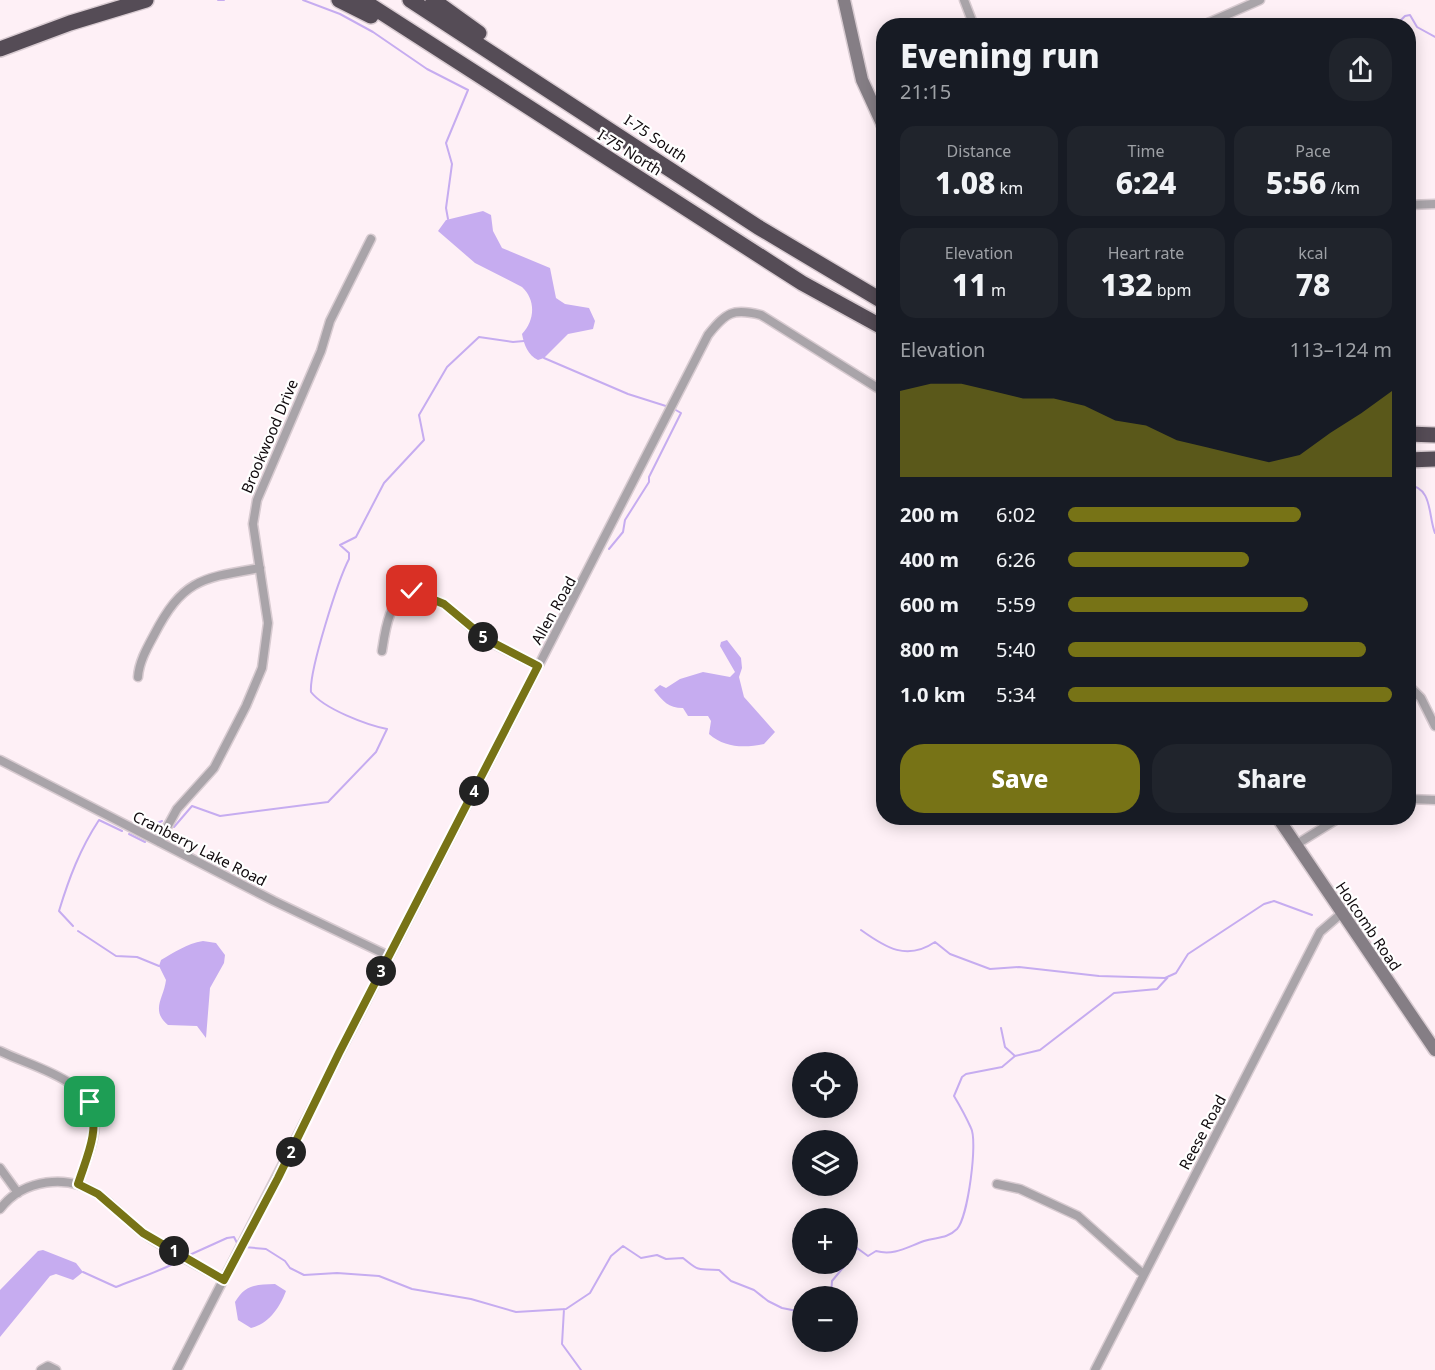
<!DOCTYPE html>
<html lang="en">
<head>
<meta charset="utf-8">
<style>
	:root { --surface:#171b24; --page:#20242c; --text:#f1f3f6; --muted:#9ea1a6; --accent:#777316 }
	body { margin:0; font-family:"Noto Sans",sans-serif; background:var(--page); color:var(--text); height:100vh; display:flex; flex-direction:column; font-size:22px; white-space:nowrap }
	* { box-sizing:border-box; margin:0 }
	p { font-size:20px; color:var(--muted) }
	.icon { flex:none; width:33px; height:33px; fill:none; stroke:currentColor; stroke-width:2; stroke-linecap:round; stroke-linejoin:round }
	.map { position:relative; flex:1; overflow:hidden }
	.drawer { position:absolute; left:876px; top:18px; width:540px; height:807px; display:flex; flex-direction:column; background:var(--surface); border-radius:24px; box-shadow:0 3px 15px #0003 }
	.drawer>* { flex:none }
	.buttons { position:absolute; left:792px; top:1052px; display:grid; gap:12px }
	.buttons a { display:grid; place-items:center; width:66px; height:66px; border-radius:50%; background:var(--surface); box-shadow:0 3px 15px #0003; font-size:30px }
	.pin { position:absolute; display:grid; place-items:center; width:51px; height:51px; color:#fff; margin:-26px; border-radius:12px; box-shadow:0 3px 9px #0006 }
	.km { position:absolute; width:30px; height:30px; margin:-15px; border-radius:50%; background:#222; color:#fff; font-size:16px; line-height:30px; text-align:center }
	.round { display:grid; place-items:center; flex:none; width:63px; height:63px; border-radius:24px; background:var(--page) }
	.head { display:flex; align-items:center; justify-content:space-between; height:102px; padding:0 24px }
	h1 { font-size:33px; font-weight:800; line-height:45px }
	.metrics { display:grid; grid-template-columns:repeat(3,1fr); gap:9px; height:102px; padding:6px 24px }
	.metrics div { display:grid; align-content:center; border-radius:15px; background:var(--page); text-align:center }
	.metrics b { font-size:30px; font-weight:800 }
	.metrics small { font-size:16px; font-weight:400 }
	.metrics p { font-size:16px }
	.chart { height:168px; padding:12px 24px }
	.chart p { display:flex; justify-content:space-between }
	.chart svg { width:100%; height:108px; margin-top:6px; fill:var(--accent); opacity:.7 }
	.action { display:flex; gap:12px; margin-top:auto; padding:12px 24px }
	.action a { flex:1; height:69px; border-radius:24px; background:var(--accent); color:#fff; font-size:24px; font-weight:800; line-height:69px; text-align:center }
	.action a+a { background:var(--page); color:var(--text) }
	ul { padding:0 24px; list-style:none; font-size:20px }
	li { display:grid; grid-template-columns:96px 72px 1fr; align-items:center; height:45px }
	li i { height:15px; border-radius:8px; background:var(--accent) }
	.map>svg:first-child { display:block }
	.water { fill:#c6acf0 }
	.lines { fill:none; stroke-linecap:round; stroke-linejoin:round }
	.stream { stroke:#c6acf0; stroke-width:2 }
	.street-casing { stroke:#d8cbd1; stroke-width:11 }
	.secondary-casing { stroke:#d8cbd1; stroke-width:15 }
	.highway-casing { stroke:#d8cbd1; stroke-width:18 }
	.street { stroke:#a9a4a9; stroke-width:8 }
	.secondary { stroke:#857e85; stroke-width:12 }
	.highway { stroke:#554c56; stroke-width:15 }
	.route-casing { stroke:#fff; stroke-width:12 }
	.route { stroke:#777316; stroke-width:8 }
	.labels { text-anchor:middle; dominant-baseline:central; stroke-width:4.5; stroke-linejoin:round; paint-order:stroke }
	.street-label { font-size:15px; fill:#100a0d; stroke:#fff }
</style>
</head>
<body>
<div class="map">
<svg width="1435" height="1370" viewBox="0 0 1435 1370">
	<rect width="100%" height="100%" fill="#fef0f6"/>
	<!-- water -->
	<path class="water" d="M483 211 491 215 493 231 502 248 550 268 556 298 565 304 589 308 595 321 593 329 568 334 544 358 538 360C528 355 524 345 522 334 535 320 536 300 522 287L475 263 438 231 446 220Z
		M727 640 741 658 742 668 739 677 744 697 775 732 764 744C744 748 725 748 709 734L711 721 708 716H688L683 708C668 708 663 701 654 690L660 685 666 688 680 679 703 672 730 677 735 672 720 646 721 642Z
		M203 941 216 943 225 955 224 963 210 988 206 1038 197 1026 168 1025C150 1010 164 998 166 980L159 966 161 960C175 952 186 944 203 941Z
		M43 1250 76 1263 83 1272 73 1280 56 1274 50 1276 0 1337V1290L38 1251Z
		M275 1284 286 1291C280 1307 269 1324 251 1328L238 1320 235 1302C246 1284 255 1285 275 1284Z"/>
	<g class="lines">
		<!-- stream -->
		<path class="stream" d="M218 0H224
			M303 0 340 14 373 32 427 69 468 90 446 143 452 164 446 208 448 219
			M1395 26 1405 16 1410 15 1417 27 1435 37
			M544 358 628 394 669 407
			M1408 485C1433 487 1428 516 1435 533
			M609 549 623 532 625 520 649 482V477L681 413 674 409
			M153 825 162 821
			M174 827 192 806 220 816 328 802 376 752 387 729C367 725 324 709 311 692 309 671 338 580 349 559V553L340 545 356 537 384 483 424 440 419 415 447 367 479 337 513 342 524 341
			M129 834 145 842
			M73 926 59 911C69 878 80 849 99 820L122 831
			M861 930C886 948 907 961 935 942L950 954 990 969 1019 967 1099 976 1165 978 1176 973 1188 954 1264 904 1274 901 1312 915
			M78 931 116 956 137 957 159 966
			M1001 1028 1005 1047 1015 1056
			M244 1247 266 1249 285 1261 290 1268 304 1275 337 1273 379 1276 412 1289 471 1299 516 1312 566 1309 590 1293 611 1256 623 1246 641 1258 657 1255 666 1259 683 1258C701 1273 697 1268 719 1270L731 1281 754 1290 768 1301 782 1308 802 1312
			M185 1257 227 1238 234 1237 238 1245
			M848 1262 857 1248 868 1256 876 1251C894 1256 907 1247 924 1241 936 1237 947 1239 957 1229 968 1217 978 1141 971 1128 966 1117 960 1106 954 1096L962 1077 966 1074 1002 1067 1015 1056 1040 1050 1114 993 1157 989 1169 976
			M83 1272 116 1287C138 1278 159 1272 181 1260
			M831 1296 832 1281 847 1263
			M564 1309 562 1344 581 1370"/>
		<!-- street casing -->
		<g class="street-casing">
			<path id="street" d="M964 0 974 26
				M1201 26 1260 0
				M1408 205 1435 204
				M382 651C385 631 389 597 412 591L444 604 486 640 538 666
				M138 677C139 662 147 648 154 635 183 579 202 578 260 568
				M1408 685 1421 698 1435 726
				M0 760 274 901 389 956
				M1408 799 1435 800
				M159 842 177 809 214 768 246 706 262 668 268 623 253 524 257 500 321 351 330 321 371 239
				M1297 844 1339 818
				M0 1051C29 1066 95 1080 95 1122 95 1142 84 1165 78 1184
				M0 1168 18 1193
				M997 1184 1020 1189 1078 1216 1143 1274
				M0 1209C23 1179 68 1173 99 1195 115 1206 128 1222 144 1234 169 1251 197 1265 224 1280
				M41 1370 48 1366 56 1370
				M177 1370C355 1025 531 680 708 335 726 312 733 308 761 315L884 392
				M1095 1370 1320 932 1342 913"/>
		</g>
		<!-- secondary casing -->
		<g class="secondary-casing">
			<path id="secondary" d="M844 0 862 80 884 128
				M1278 818 1435 1050"/>
		</g>
		<!-- highway casing -->
		<g class="highway-casing">
			<path id="highway" d="M339 0 371 16
				M362 0 802 283 884 328
				M410 0 758 227 884 302
				M433 0 479 33
				M0 49 70 23 146 0
				M1408 434 1435 435
				M1408 460 1435 459"/>
		</g>
		<!-- street -->
		<use href="#street" class="street"/>
		<!-- secondary -->
		<use href="#secondary" class="secondary"/>
		<!-- highway -->
		<use href="#highway" class="highway"/>
	</g>
	<g class="lines">
		<!-- route casing -->
		<g class="route-casing">
			<path id="route" d="M90 1102C100 1131 87 1156 78 1184L98 1194 143 1233 224 1280 278 1178 339 1053 538 666 486 639 444 604 412 591"/>
		</g>
		<!-- route -->
		<use href="#route" class="route"/>
	</g>
	<g class="labels">
		<!-- street labels -->
		<g class="street-label">
			<text transform="translate(656 138) rotate(34)">I-75 South</text>
			<text transform="translate(630 152) rotate(32)">I-75 North</text>
			<text transform="translate(269 436) rotate(-67)">Brookwood Drive</text>
			<text transform="translate(553 610) rotate(-61)">Allen Road</text>
			<text transform="translate(200 848) rotate(27)">Cranberry Lake Road</text>
			<text transform="translate(1369 926) rotate(56)">Holcomb Road</text>
			<text transform="translate(1202 1132) rotate(-62)">Reese Road</text>
		</g>
	</g>
</svg>
<div class="buttons">
<a><svg class="icon" aria-label="locate" viewBox="0 0 24 24"><circle cx="12" cy="12" r="6"/><path d="M12 2v4M12 18v4M2 12h4M18 12h4"/></svg></a>
<a><svg class="icon" aria-label="layers" viewBox="0 0 24 24"><path d="M12 4l9 5-9 5-9-5zM3 14l9 5 9-5"/></svg></a>
<a>+</a>
<a>−</a>
</div>
<div class="pin" style="left:90px;top:1102px;background:#1e9e55"><svg class="icon" aria-label="arrive" viewBox="0 0 24 24"><path d="M6 21V4h12l-3 4 3 4H6"/></svg></div>
<div class="pin" style="left:412px;top:591px;background:#d93025"><svg class="icon" aria-label="check" viewBox="0 0 24 24"><path d="M5 12l5 5 9-10"/></svg></div>
<b class="km" style="left:174px;top:1251px">1</b>
<b class="km" style="left:291px;top:1152px">2</b>
<b class="km" style="left:381px;top:971px">3</b>
<b class="km" style="left:474px;top:791px">4</b>
<b class="km" style="left:483px;top:637px">5</b>
<section class="drawer">
<div class="head"><div><h1>Evening run</h1><p>21:15</p></div><a class="round"><svg class="icon" aria-label="share" viewBox="0 0 24 24"><path d="M12 15V3M7 8l5-5 5 5M5 13v7h14v-7"/></svg></a></div>
<div class="metrics">
<div><p>Distance</p><b>1.08<small> km</small></b></div>
<div><p>Time</p><b>6:24</b></div>
<div><p>Pace</p><b>5:56<small> /km</small></b></div>
</div>
<div class="metrics">
<div><p>Elevation</p><b>11<small> m</small></b></div>
<div><p>Heart rate</p><b>132<small> bpm</small></b></div>
<div><p>kcal</p><b>78</b></div>
</div>
<div class="chart"><p><span>Elevation</span>113–124 m</p>
<svg viewBox="0 0 160 44" preserveAspectRatio="none"><path d="M0 44V9L10 6L20 6L30 9L40 12L50 12L60 15L70 21L80 23L90 29L100 32L110 35L120 38L130 35L140 26L150 18L160 9V44z"/></svg>
</div>
<ul>
<li><b>200 m</b>6:02<i style="width:72%"></i></li>
<li><b>400 m</b>6:26<i style="width:56%"></i></li>
<li><b>600 m</b>5:59<i style="width:74%"></i></li>
<li><b>800 m</b>5:40<i style="width:92%"></i></li>
<li><b>1.0 km</b>5:34<i style="width:100%"></i></li>
</ul>
<div class="action"><a>Save</a><a>Share</a></div>
</section>
</div>
</body>
</html>
